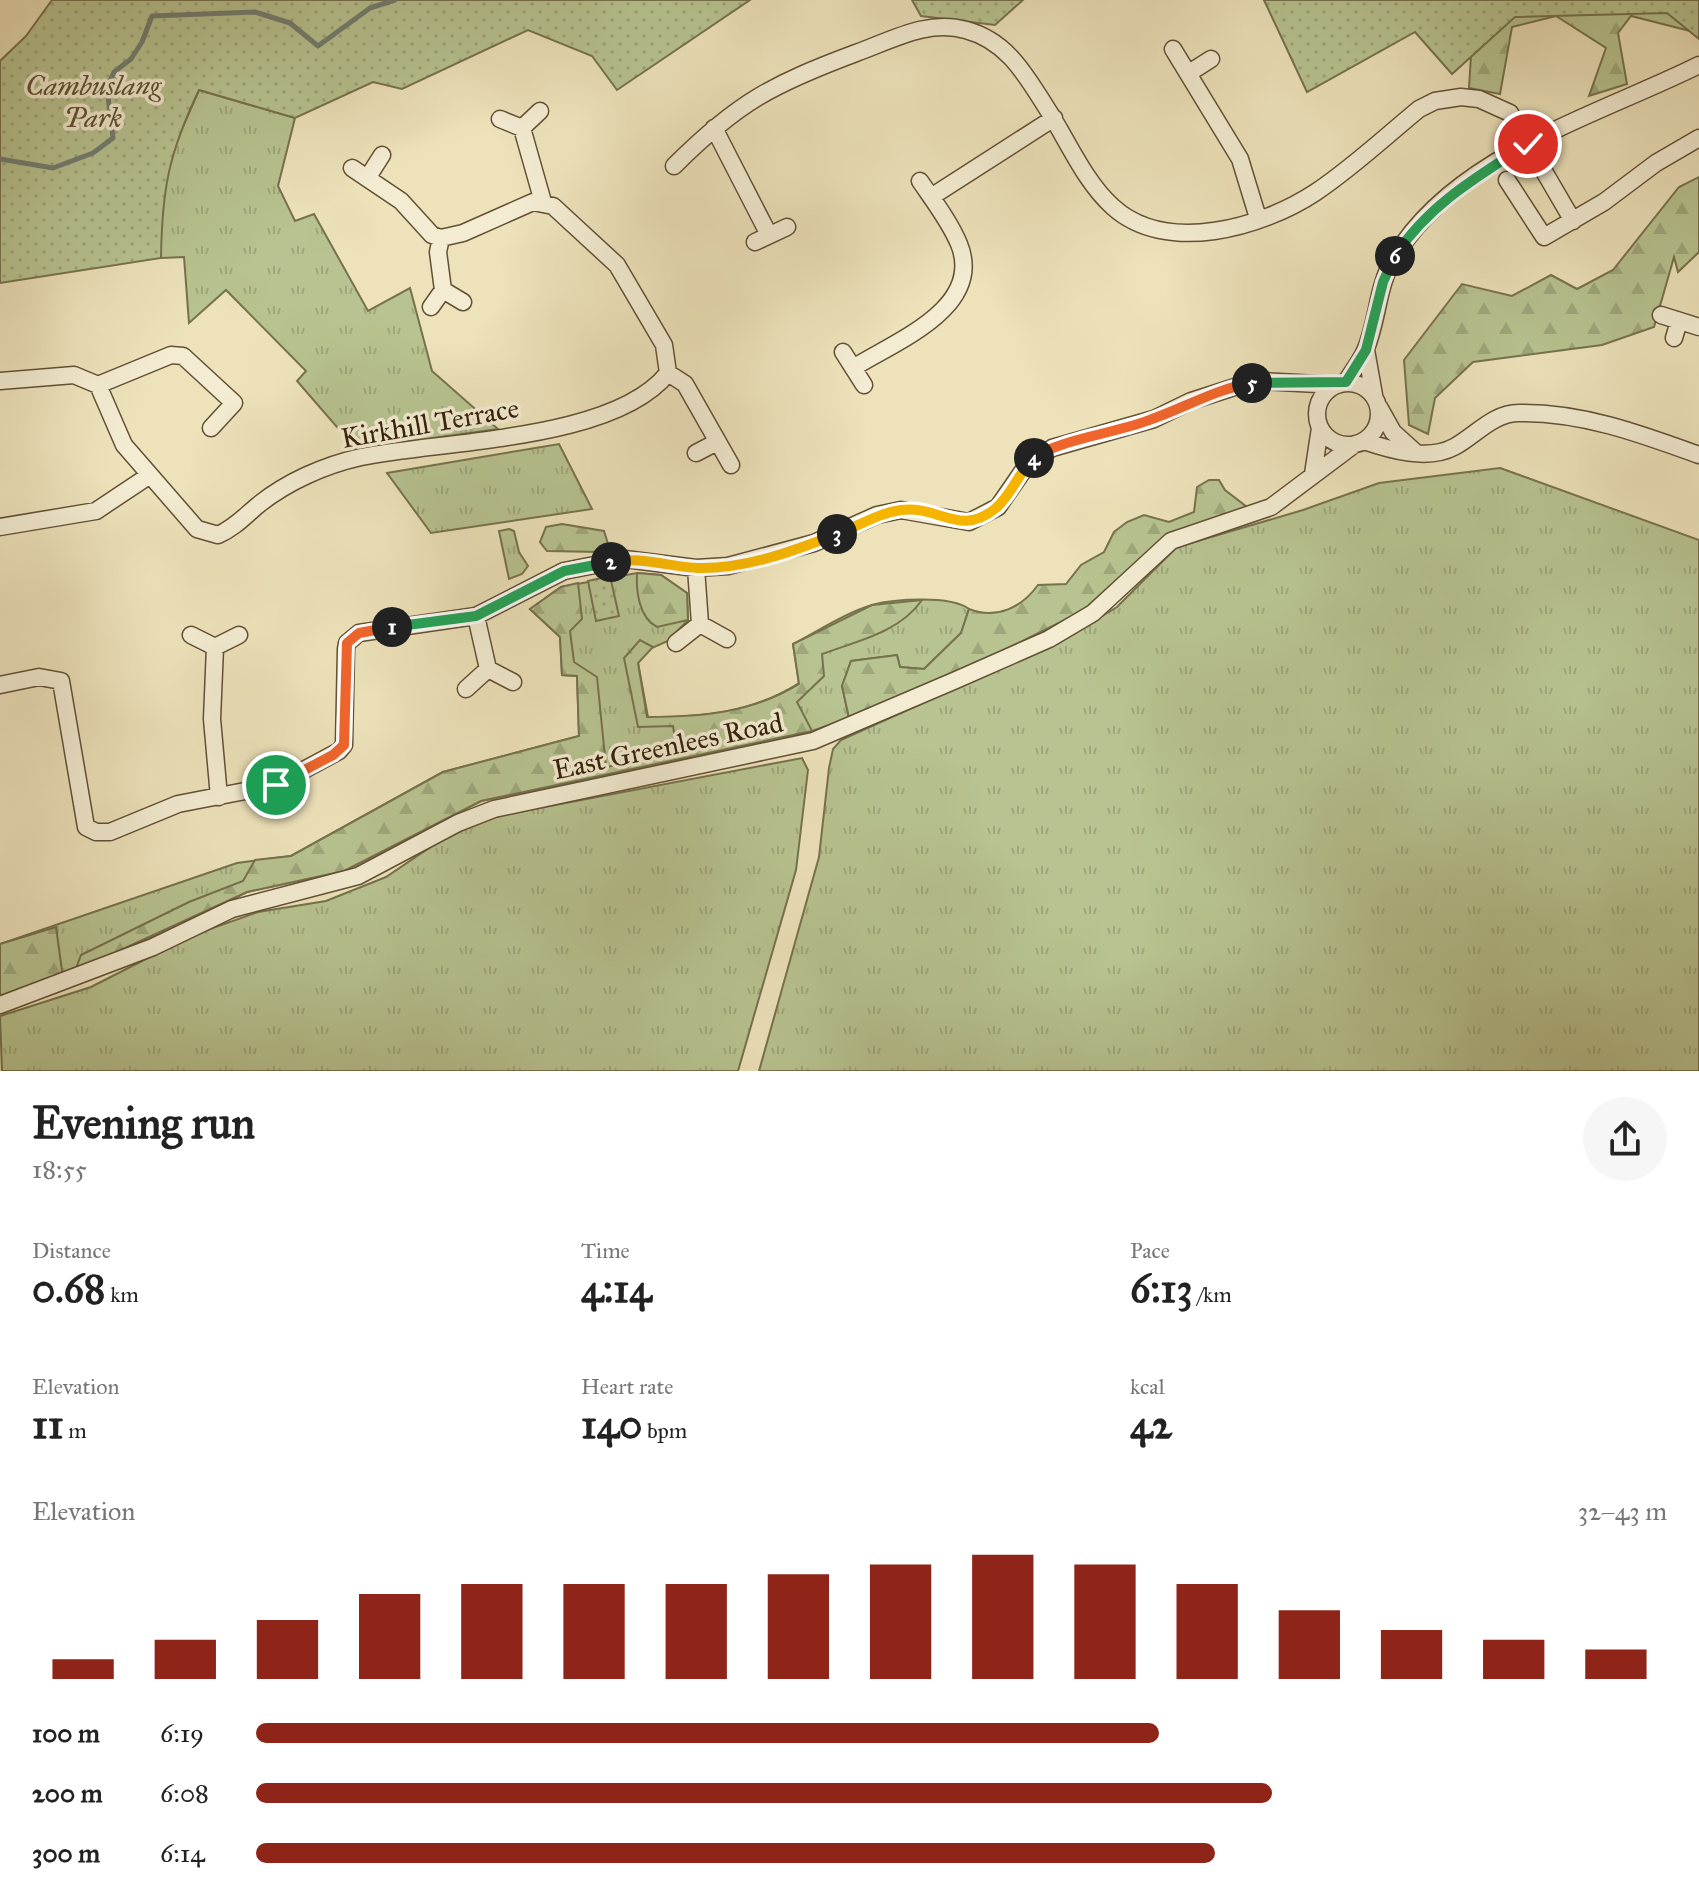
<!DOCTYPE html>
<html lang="en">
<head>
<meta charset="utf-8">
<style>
	:root { --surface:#fff; --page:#f6f6f6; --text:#222; --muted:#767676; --accent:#8f2418 }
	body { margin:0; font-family:"IM FELL Great Primer",serif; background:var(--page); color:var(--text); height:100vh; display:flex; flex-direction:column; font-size:30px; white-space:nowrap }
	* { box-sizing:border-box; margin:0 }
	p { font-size:26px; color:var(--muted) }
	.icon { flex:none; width:44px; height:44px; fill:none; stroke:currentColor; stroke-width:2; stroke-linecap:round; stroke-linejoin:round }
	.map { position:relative; height:1071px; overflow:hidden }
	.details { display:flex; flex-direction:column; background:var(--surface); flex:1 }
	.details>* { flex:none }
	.pin { position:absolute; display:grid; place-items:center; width:68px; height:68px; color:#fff; margin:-34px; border:4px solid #fff; border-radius:50%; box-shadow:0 2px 8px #0007 }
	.km { position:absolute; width:40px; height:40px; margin:-20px; border-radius:50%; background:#222; color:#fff; font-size:22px; line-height:40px; text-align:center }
	.round { display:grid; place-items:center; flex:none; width:84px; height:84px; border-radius:42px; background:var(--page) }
	.headline { display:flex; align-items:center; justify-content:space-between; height:136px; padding:0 32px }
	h1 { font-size:44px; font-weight:700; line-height:60px }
	.figures { display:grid; grid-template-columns:repeat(3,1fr); gap:12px; height:136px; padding:8px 32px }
	.figures div { display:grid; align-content:center }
	.figures b { font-size:40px; font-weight:700 }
	.figures small { font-size:22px; font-weight:400 }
	.figures p { font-size:22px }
	.chart { height:224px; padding:16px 32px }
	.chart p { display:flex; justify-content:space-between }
	.chart svg { width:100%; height:144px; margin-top:8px; stroke:var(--accent); stroke-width:6 }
	ul { padding:0 32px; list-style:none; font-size:26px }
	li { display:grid; grid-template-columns:128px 96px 1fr; align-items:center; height:60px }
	li i { height:20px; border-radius:10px; background:var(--accent) }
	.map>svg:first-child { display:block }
	.grass { fill:url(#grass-tufts); stroke:#76724c; stroke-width:2 }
	.forest { fill:url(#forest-firs); stroke:#76724c; stroke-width:2 }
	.park { fill:url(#park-dots); stroke:#76724c; stroke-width:2 }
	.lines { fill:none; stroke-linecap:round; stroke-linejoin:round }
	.stream { stroke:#727e72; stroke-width:5 }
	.minor-casing { stroke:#625035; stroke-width:19 }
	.minor { stroke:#f3ecd2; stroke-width:16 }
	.split-1-casing { stroke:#fff; stroke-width:16 }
	.split-2-casing { stroke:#fff; stroke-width:16 }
	.split-3-casing { stroke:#fff; stroke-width:16 }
	.split-4-casing { stroke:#fff; stroke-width:16 }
	.split-5-casing { stroke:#fff; stroke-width:16 }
	.split-6-casing { stroke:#fff; stroke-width:16 }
	.split-7-casing { stroke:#fff; stroke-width:16 }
	.split-1 { stroke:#f0652b; stroke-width:10 }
	.split-2 { stroke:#22a559; stroke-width:10 }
	.split-3 { stroke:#f5b400; stroke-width:10 }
	.split-4 { stroke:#f5b400; stroke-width:10 }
	.split-5 { stroke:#f0652b; stroke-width:10 }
	.split-6 { stroke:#22a559; stroke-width:10 }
	.split-7 { stroke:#22a559; stroke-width:10 }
	.labels { text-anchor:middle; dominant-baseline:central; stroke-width:7; stroke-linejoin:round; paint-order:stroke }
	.park-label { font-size:28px; font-style:italic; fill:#5b5132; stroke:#f3ecd2 }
	.street-label { font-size:28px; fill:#342009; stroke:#f3ecd2 }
</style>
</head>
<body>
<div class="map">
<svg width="1699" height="1071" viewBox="0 0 1699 1071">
	<defs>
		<pattern id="grass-tufts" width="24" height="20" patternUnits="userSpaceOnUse" patternTransform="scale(2)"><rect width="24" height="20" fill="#b7c390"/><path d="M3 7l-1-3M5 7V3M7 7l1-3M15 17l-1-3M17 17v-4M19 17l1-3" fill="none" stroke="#9ea77b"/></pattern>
		<pattern id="forest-firs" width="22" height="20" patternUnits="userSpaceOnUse" patternTransform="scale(2)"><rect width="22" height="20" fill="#b7c390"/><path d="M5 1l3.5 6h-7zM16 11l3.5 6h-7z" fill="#9ea77b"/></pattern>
		<pattern id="park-dots" width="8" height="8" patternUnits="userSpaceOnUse" patternTransform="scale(2)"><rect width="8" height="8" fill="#b7c390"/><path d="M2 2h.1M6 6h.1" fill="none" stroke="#9ea77b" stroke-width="1.8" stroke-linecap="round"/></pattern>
	</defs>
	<rect width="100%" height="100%" fill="#ede2ba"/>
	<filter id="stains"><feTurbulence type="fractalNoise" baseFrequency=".0025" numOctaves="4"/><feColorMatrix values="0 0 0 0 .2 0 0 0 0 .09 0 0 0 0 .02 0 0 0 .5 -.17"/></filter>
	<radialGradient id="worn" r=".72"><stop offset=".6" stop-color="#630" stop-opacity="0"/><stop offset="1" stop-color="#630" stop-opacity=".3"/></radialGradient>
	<!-- grass -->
	<path class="grass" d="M199 90 295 118 278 186 295 221 314 214 368 311 410 288 432 371 498 429 356 449 297 381 306 371 226 290 189 323 184 257 161 258V216L170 156Z
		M559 444 592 509 431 533 387 473Z
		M1500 468 1699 540V1071H759L819 857 829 768 833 749 841 740 1058 642 1117 607 1177 547 1303 510 1379 483Z
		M509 529 514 531 519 552 528 566 522 574 509 579 499 531Z
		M637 573 661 575 687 593 688 620 668 641 647 650 638 663 648 717C702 717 752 713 799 683L793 644C818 631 845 613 872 605 893 599 951 595 969 609L961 633 924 669 900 667 897 655 851 661 842 686 849 718 795 737 481 801 344 871 247 892 129 949 7 999 0 944 237 863 291 856 443 772 579 736 577 676 562 675 560 637 530 609 561 587Z
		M802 758 808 770 796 870 738 1071H2L0 1016 91 987 193 935 258 912 326 901 386 877 444 838 498 816Z"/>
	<!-- forest -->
	<path class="forest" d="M1264 0H1699L1694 32 1631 16 1618 33 1627 84 1589 96 1606 48 1556 16 1512 27 1500 94 1469 88 1471 56 1495 33 1273 15Z
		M1699 177V252L1678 272 1674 257 1654 327 1602 345 1473 362 1435 398 1428 434 1409 425 1404 360 1462 284 1512 296 1551 275 1577 289 1613 270 1679 187Z
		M1209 480H1219L1225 490 1247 507 1166 536 1081 612 992 656 849 718 842 686 851 661 897 655 900 667 924 669 961 633 969 609C997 620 1022 607 1038 585L1066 584 1081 565 1104 552 1114 532 1127 522 1144 515 1169 522 1194 512 1197 487Z
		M562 524 604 531 609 547 600 552 547 551 540 542 546 527Z
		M637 573 661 575 687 593 688 620 657 627C639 618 636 591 637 573Z
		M578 583 582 619 570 631 574 662 597 677 606 767 677 753 673 726 638 727 624 658 640 640 653 647 638 663 647 717C702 717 752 713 799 684L793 644 872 605 922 600C900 632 858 641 822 654L824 676 797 702 812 731 481 801 344 871 247 892 75 971 81 955 189 902 243 881 255 860 291 856 443 772 579 736 577 676 562 675 560 637 530 609 561 587Z
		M56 927 63 978 0 1001V944Z"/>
	<!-- park -->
	<path class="park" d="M52 0H750L617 90 592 56 528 30 402 89 373 82 295 118 199 90C169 153 162 188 161 258L0 283V61L26 36Z
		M912 0H1023L995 25 921 16Z
		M1264 0H1699V39L1667 13 1515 17 1452 74 1415 32 1307 92Z
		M610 576 619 616 596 621 588 581Z"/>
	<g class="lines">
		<!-- stream -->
		<path class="stream" d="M0 159 53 168 93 153 113 138 107 88 114 72 131 59 142 42 152 16 255 12 290 23 318 46 370 8 395 0"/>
		<!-- minor casing -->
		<g class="minor-casing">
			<path id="minor" d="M1173 49 1240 159 1258 218
				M1189 73 1211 59
				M500 119 522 128 540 111
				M522 128 543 202
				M714 128 769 235
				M674 166C738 102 773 84 856 53 892 40 928 19 966 30 1007 41 1025 74 1046 107 1067 139 1084 181 1113 207 1166 255 1262 228 1316 192 1352 168 1385 137 1419 109L1435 101 1461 97 1479 99 1510 113 1573 221
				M352 168 401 201 432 235 441 238 463 233 533 202 553 206 617 265 664 345 668 373 685 384 731 465
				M368 177 382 155
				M1507 180 1544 237 1604 202 1656 163 1699 138
				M931 197 1054 118
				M441 238 438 252 443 290
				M755 242 787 227
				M431 307 443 290 463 302
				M1661 315 1699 327
				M1674 338 1679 321
				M1366 350 1374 395
				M843 352 864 385
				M853 368C894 342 985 308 959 244 950 222 933 200 920 181
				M0 381 74 375 98 385 124 445 197 529 218 535C234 528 244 517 257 506 286 482 325 465 361 457 444 440 614 441 668 373
				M1346 382C1352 372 1360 362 1365 351 1378 321 1377 286 1394 258 1454 156 1598 115 1699 65
				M1317 414a31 31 0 1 1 62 0a31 31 0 1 1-62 0Z
				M98 385 171 355 183 356 234 403 211 428
				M1379 407 1393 432 1414 451
				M1364 441C1390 450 1428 461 1454 447 1476 435 1493 413 1519 413 1582 412 1641 434 1699 455
				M696 453 717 442
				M1313 474 1320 428
				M0 527 96 511 150 475
				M696 568 700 624 727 639
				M476 616 488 669 513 682
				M191 635 215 647
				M676 643 700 624
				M215 647 212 719 219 797
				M215 647 239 635
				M0 685 39 677 61 681 86 827 96 832H110L178 804 276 785 339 751 344 745 346 649 347 643 359 633 476 616 564 571 625 559 696 568 728 566 814 543 877 515 901 510 969 522 998 507 1027 465 1052 448 1154 419 1191 401 1244 384 1261 381 1336 385
				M466 689 488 669
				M0 1005 153 947 232 909 358 876 458 823 494 809 813 741 956 680 1049 639 1093 613 1171 541 1271 507 1355 444"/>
		</g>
		<!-- minor -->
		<use href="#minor" class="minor"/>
	</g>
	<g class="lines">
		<!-- split-1 casing -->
		<g class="split-1-casing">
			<path id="split-1" d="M276 785 333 755 344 745 347 643 359 633 392 627"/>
		</g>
		<!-- split-2 casing -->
		<g class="split-2-casing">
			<path id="split-2" d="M392 627 476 616 564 571 611 562"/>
		</g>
		<!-- split-3 casing -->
		<g class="split-3-casing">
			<path id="split-3" d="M611 562C641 556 669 567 698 568 745 569 794 551 837 534"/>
		</g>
		<!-- split-4 casing -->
		<g class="split-4-casing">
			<path id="split-4" d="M837 534C859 526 878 513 901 510 939 505 960 538 996 508 1012 494 1019 472 1034 458"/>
		</g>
		<!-- split-5 casing -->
		<g class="split-5-casing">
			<path id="split-5" d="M1034 458C1057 440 1121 432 1152 419 1186 407 1216 389 1252 383"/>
		</g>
		<!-- split-6 casing -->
		<g class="split-6-casing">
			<path id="split-6" d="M1252 383 1346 382 1366 350 1383 282 1395 256"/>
		</g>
		<!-- split-7 casing -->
		<g class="split-7-casing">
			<path id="split-7" d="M1395 256C1428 205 1478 176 1528 144"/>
		</g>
		<!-- split-1 -->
		<use href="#split-1" class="split-1"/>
		<!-- split-2 -->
		<use href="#split-2" class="split-2"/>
		<!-- split-3 -->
		<use href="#split-3" class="split-3"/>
		<!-- split-4 -->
		<use href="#split-4" class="split-4"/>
		<!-- split-5 -->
		<use href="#split-5" class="split-5"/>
		<!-- split-6 -->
		<use href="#split-6" class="split-6"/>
		<!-- split-7 -->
		<use href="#split-7" class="split-7"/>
	</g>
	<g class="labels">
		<!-- park labels -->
		<g class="park-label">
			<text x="93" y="85">Cambuslang<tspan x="93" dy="32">Park</tspan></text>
		</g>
		<!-- street labels -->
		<g class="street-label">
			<text transform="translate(430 423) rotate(-10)">Kirkhill Terrace</text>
			<text transform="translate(668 746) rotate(-12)">East Greenlees Road</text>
		</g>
	</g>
	<rect width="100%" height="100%" filter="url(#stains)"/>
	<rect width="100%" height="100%" fill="url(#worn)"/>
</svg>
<div class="pin" style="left:276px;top:785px;background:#1e9e55"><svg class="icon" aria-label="arrive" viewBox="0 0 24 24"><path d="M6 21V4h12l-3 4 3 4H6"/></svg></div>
<div class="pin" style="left:1528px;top:144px;background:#d93025"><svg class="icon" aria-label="check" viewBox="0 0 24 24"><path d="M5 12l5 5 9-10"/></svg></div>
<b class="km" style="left:392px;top:627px">1</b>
<b class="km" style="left:611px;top:562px">2</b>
<b class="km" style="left:837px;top:534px">3</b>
<b class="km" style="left:1034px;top:458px">4</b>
<b class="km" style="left:1252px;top:383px">5</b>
<b class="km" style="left:1395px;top:256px">6</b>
</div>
<section class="details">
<div class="headline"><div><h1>Evening run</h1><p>18:55</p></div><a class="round"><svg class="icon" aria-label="share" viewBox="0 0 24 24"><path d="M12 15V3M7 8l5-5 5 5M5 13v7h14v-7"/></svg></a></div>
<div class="figures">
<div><p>Distance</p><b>0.68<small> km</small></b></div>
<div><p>Time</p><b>4:14</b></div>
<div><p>Pace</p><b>6:13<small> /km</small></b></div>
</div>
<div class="figures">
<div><p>Elevation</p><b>11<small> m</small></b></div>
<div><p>Heart rate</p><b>140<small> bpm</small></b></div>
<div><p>kcal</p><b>42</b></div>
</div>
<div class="chart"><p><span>Elevation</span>32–43 m</p>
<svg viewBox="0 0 160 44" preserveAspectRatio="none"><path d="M5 44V38M15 44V32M25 44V26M35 44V18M45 44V15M55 44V15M65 44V15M75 44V12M85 44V9M95 44V6M105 44V9M115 44V15M125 44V23M135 44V29M145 44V32M155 44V35"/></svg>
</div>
<ul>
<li><b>100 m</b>6:19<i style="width:64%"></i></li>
<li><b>200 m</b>6:08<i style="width:72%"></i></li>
<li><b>300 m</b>6:14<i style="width:68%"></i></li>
</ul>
</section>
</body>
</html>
